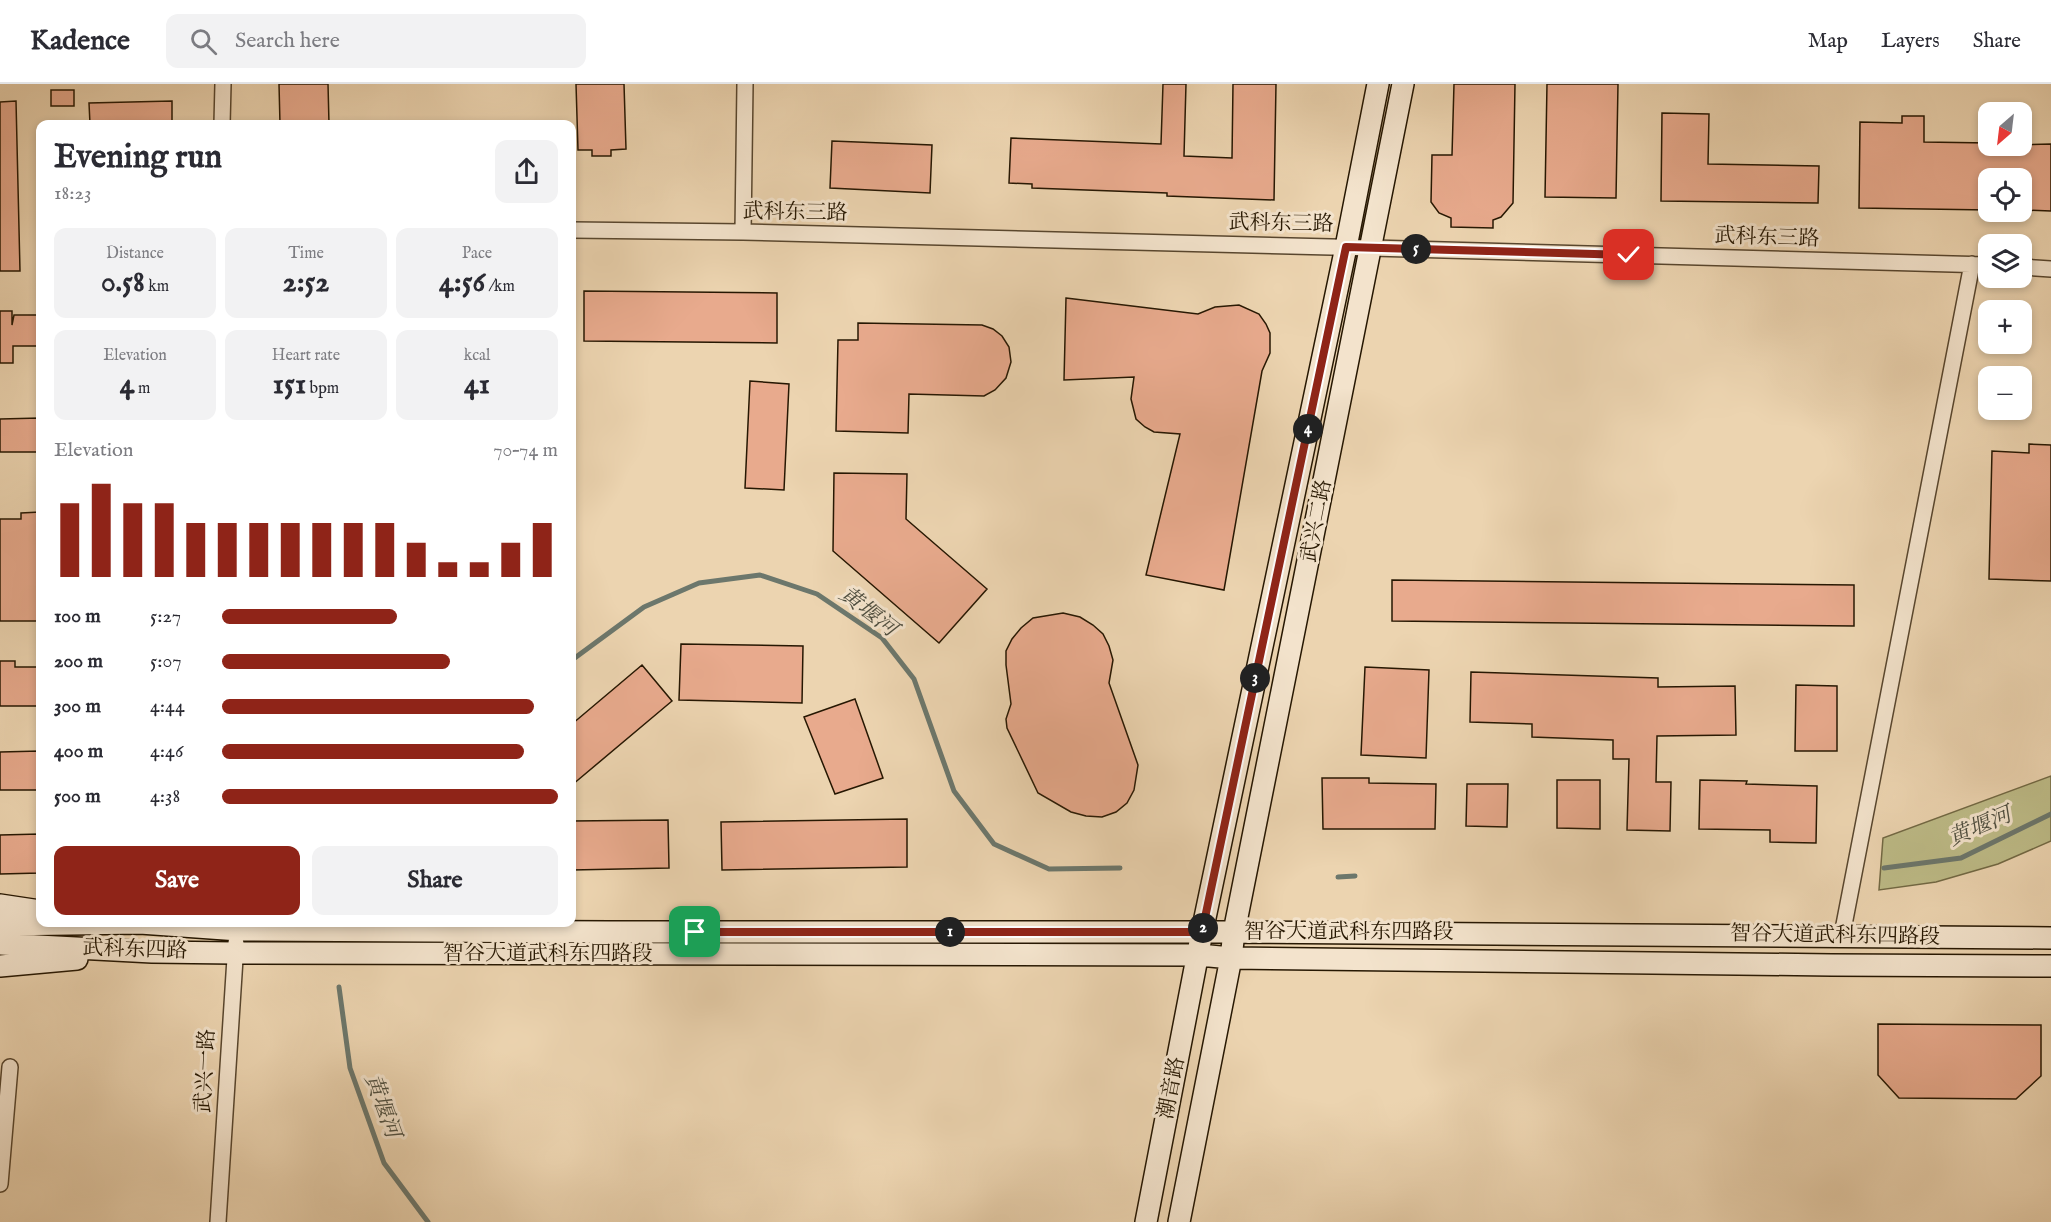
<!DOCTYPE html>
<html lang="en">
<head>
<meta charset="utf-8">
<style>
	:root { --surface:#fff; --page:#f2f2f3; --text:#2b2b33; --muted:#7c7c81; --line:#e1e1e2; --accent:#8f2418 }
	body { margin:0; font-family:"IM FELL English","Noto Serif SC",serif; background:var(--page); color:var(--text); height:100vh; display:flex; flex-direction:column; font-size:22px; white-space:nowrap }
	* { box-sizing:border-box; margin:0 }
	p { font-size:20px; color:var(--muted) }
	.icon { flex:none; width:33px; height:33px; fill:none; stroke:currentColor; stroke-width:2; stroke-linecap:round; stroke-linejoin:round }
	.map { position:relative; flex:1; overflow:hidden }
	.details { position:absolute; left:36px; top:36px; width:540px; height:807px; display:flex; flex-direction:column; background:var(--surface); border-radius:12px; box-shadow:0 3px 9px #0003 }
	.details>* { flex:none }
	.needle { width:39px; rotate:208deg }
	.tools { position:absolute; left:1978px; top:18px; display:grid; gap:12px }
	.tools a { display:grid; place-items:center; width:54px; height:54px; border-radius:12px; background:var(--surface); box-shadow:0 3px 9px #0003; font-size:30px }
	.pin { position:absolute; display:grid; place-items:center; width:51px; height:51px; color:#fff; margin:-26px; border-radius:12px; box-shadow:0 3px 9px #0006 }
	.km { position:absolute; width:30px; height:30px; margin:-15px; border-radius:50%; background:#222; color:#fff; font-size:16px; line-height:30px; text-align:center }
	.round { display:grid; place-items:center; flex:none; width:63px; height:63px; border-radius:12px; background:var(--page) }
	.head { display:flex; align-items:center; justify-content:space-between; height:102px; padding:0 18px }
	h1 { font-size:33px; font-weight:700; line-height:45px }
	.figures { display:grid; grid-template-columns:repeat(3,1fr); gap:9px; height:102px; padding:6px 18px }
	.figures div { display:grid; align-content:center; border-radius:12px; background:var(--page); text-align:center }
	.figures b { font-size:30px; font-weight:700 }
	.figures small { font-size:16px; font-weight:400 }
	.figures p { font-size:16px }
	.chart { height:168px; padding:12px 18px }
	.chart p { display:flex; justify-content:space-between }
	.chart svg { width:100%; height:108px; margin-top:6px; stroke:var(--accent); stroke-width:6 }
	.button { display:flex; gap:12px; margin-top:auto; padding:12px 18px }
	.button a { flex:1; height:69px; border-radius:12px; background:var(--accent); color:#fff; font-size:24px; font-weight:700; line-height:69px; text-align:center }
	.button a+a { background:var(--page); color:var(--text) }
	ul { padding:0 18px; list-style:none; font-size:20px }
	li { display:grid; grid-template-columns:96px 72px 1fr; align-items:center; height:45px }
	li i { height:15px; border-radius:8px; background:var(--accent) }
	header { display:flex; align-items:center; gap:36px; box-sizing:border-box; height:84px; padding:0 30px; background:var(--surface); border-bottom:2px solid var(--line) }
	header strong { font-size:28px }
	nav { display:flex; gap:33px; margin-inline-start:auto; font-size:21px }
	.search { width:420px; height:54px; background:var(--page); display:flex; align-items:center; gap:15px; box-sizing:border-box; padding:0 21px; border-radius:12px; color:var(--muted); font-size:22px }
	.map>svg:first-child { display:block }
	.green { fill:#bdbb87; stroke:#726944; stroke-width:1.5 }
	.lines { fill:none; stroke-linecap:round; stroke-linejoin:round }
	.stream { stroke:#6c776c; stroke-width:5 }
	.building { fill:#e8aa8d; stroke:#261702; stroke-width:1.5 }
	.street-casing { stroke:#58462e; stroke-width:18 }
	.secondary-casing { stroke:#261702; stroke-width:24 }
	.street { stroke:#f3e3cc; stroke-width:15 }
	.secondary { stroke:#f3e3cc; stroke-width:21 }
	.route-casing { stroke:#fff; stroke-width:12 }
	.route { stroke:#8f2418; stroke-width:8 }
	.labels { text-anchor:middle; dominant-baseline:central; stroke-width:6; stroke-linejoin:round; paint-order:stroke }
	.street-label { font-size:21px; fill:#261702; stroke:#f3e3cc }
	.water-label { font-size:22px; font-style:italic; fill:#4f4f40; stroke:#f3e3cc }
</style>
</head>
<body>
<header>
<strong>Kadence</strong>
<div class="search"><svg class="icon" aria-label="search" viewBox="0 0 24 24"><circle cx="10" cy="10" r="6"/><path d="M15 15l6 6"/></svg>Search here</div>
<nav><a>Map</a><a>Layers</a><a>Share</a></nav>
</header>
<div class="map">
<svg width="2051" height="1138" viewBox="0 0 2051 1138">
	<rect width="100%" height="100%" fill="#ecd4b0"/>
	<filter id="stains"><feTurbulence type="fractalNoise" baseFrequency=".00333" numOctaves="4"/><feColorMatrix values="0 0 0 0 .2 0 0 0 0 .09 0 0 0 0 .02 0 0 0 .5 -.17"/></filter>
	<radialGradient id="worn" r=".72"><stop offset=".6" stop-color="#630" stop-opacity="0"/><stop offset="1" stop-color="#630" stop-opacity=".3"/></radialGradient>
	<!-- green -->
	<path class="green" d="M2051 692V757L1998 780 1936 798 1879 806 1883 754Z"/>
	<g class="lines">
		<!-- stream -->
		<path class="stream" d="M572 576 644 523 699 499 760 491 817 510 882 554 914 595 954 707 994 760 1049 785 1120 784
			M1884 784 1961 774 2051 730
			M1338 793 1355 792
			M339 903 350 984 384 1079 428 1138"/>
	</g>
	<!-- building -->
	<path class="building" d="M279 0H328L329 40H280Z
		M576 0H624L626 65 611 66V72H592V66H578Z
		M1163 0H1186L1184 72 1232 74 1233 0H1276L1274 116 1167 112V109L1032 104V100L1009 99 1011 54 1161 60Z
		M1454 0H1515L1513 119 1501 133 1493 136V144L1451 143V134L1439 129 1431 118 1432 71H1452Z
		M1547 0H1618L1616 114 1545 113Z
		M51 6H74V22H51Z
		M16 17 20 187H0V18Z
		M172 17V40H90L89 19Z
		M1662 29 1709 30 1708 80 1819 82 1818 119 1661 117Z
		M1902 32H1924V58L1989 59V62L2051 60V127L2022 126V94H1989V126L1859 124 1860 38 1902 39Z
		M832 57 932 61 930 109 830 104Z
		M584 207 777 209V259L584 257Z
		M1066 214 1198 230 1215 223 1239 221 1259 230 1266 240 1270 249V269L1262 287 1224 506 1146 491 1180 350 1154 348 1145 343 1136 335 1131 315 1134 293 1064 296Z
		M0 227H12V241L14 231H40V262H13V279H0Z
		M858 239 982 241 993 245 1002 252 1009 263 1011 278 1006 294 995 306 984 312 909 310 908 349 836 347 838 256H858Z
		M750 297 789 300 784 406 745 404Z
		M40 334V368H0V335Z
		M2029 360 2051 361V497L1989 495 1992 367 2029 369Z
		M834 389 907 390 906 435 987 505 939 559 833 467Z
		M40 428V537H0V435H21V429Z
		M1392 496 1854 501V542L1392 537Z
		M1063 529 1080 533 1093 541 1103 550 1109 562 1113 576 1109 599 1138 681 1134 706 1127 719 1116 728 1102 733 1086 732 1071 728 1038 709 1007 644 1006 635 1011 620 1006 581V567L1012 555 1021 544 1033 534Z
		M681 560 803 562 802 619 679 616Z
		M0 577H15V583H40V622H0Z
		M642 581 672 617 572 701V640Z
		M1365 583 1429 586 1426 674 1361 671Z
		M1471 588 1658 594V603L1735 602 1736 651 1657 652 1656 698H1671L1670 747 1627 746 1629 675H1613V656L1532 653V640L1470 638Z
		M1796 601 1837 602V667H1795Z
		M855 615 883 694 835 710 804 633Z
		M40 667V706H0V668Z
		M1322 694H1369V699L1436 700 1435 745H1323Z
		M1557 696H1600V745L1557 744Z
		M1700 696 1747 697 1746 700 1817 702 1816 759 1770 758V746L1699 745Z
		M1467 700H1508L1507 743 1466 742Z
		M907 735V783L722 786 721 738Z
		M668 736 669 784 572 786V737Z
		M40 750V789L0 790V751Z
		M1878 940 2041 941V992L2016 1015 1899 1014 1878 991Z"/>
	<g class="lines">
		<!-- street casing -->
		<g class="street-casing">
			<path id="street" d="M222 40 223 0
				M572 146 743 148 1372 164 1989 181
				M743 148 745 0
				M2022 183 2051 185
				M1842 851 1972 180
				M0 1100 10 983
				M218 1138 236 859"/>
		</g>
		<!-- secondary casing -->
		<g class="secondary-casing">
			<path id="secondary" d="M0 821 40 827
				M0 841 140 839 239 846 610 848H1234L2051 854
				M0 860 152 868 234 869 1199 871 1231 874 1832 881 2051 882
				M0 882 77 875
				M1146 1138 1202 848 1346 163 1378 0
				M1179 1138 1231 874 1234 848 1403 0"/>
		</g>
		<!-- street -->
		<use href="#street" class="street"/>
		<!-- secondary -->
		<use href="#secondary" class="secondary"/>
	</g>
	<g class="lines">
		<!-- route casing -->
		<g class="route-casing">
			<path id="route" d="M695 848H1202L1346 163 1629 171"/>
		</g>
		<!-- route -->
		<use href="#route" class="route"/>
	</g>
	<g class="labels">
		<!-- street labels -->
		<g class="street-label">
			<text transform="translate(795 129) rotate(1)">武科东三路</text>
			<text transform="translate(1281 140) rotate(1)">武科东三路</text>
			<text transform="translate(1767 154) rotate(2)">武科东三路</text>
			<text transform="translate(1317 437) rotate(-79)">武兴二路</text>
			<text x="1349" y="848">智谷大道武科东四路段</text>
			<text transform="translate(1835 852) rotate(1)">智谷大道武科东四路段</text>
			<text transform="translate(135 866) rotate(2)">武科东四路</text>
			<text x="548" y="870">智谷大道武科东四路段</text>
			<text transform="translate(206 987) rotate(-87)">武兴一路</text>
			<text transform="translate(1172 1004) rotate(-79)">潮音路</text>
		</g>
		<!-- water labels -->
		<g class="water-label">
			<text transform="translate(868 528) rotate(38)">黄堰河</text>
			<text transform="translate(1980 743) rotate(-23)">黄堰河</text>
			<text transform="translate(382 1022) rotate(70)">黄堰河</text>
		</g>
	</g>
	<rect width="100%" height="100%" filter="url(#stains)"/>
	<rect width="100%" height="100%" fill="url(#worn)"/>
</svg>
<div class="tools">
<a><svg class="needle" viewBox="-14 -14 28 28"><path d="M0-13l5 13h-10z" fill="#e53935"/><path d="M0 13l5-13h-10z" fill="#7c7c81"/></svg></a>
<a><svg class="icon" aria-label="locate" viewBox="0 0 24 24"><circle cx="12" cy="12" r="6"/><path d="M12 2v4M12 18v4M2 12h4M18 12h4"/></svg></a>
<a><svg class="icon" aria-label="layers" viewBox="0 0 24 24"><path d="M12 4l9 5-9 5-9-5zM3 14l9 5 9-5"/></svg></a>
<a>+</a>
<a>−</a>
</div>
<div class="pin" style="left:695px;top:848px;background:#1e9e55"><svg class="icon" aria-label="arrive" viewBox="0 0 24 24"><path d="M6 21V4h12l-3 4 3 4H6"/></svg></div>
<div class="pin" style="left:1629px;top:171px;background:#d93025"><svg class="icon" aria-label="check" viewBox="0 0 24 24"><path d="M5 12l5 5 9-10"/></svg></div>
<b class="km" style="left:950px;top:848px">1</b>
<b class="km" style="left:1203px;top:844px">2</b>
<b class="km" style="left:1255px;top:594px">3</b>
<b class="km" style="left:1308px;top:345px">4</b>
<b class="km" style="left:1416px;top:165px">5</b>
<section class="details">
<div class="head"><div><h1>Evening run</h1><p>18:23</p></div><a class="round"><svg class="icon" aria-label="share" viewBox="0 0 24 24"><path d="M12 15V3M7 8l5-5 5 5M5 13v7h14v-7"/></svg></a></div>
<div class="figures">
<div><p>Distance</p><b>0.58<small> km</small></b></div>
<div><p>Time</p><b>2:52</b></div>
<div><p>Pace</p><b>4:56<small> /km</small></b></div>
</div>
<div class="figures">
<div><p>Elevation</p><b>4<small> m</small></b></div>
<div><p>Heart rate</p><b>151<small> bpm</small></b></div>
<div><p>kcal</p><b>41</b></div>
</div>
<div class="chart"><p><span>Elevation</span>70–74 m</p>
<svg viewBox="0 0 160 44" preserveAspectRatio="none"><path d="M5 44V14M15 44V6M25 44V14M35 44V14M45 44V22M55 44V22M65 44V22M75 44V22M85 44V22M95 44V22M105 44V22M115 44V30M125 44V38M135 44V38M145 44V30M155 44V22"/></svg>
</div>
<ul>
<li><b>100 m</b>5:27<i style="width:52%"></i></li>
<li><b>200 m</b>5:07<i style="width:68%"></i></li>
<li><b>300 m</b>4:44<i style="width:93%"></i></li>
<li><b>400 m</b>4:46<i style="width:90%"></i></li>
<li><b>500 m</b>4:38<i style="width:100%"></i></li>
</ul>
<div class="button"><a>Save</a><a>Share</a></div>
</section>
</div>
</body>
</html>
